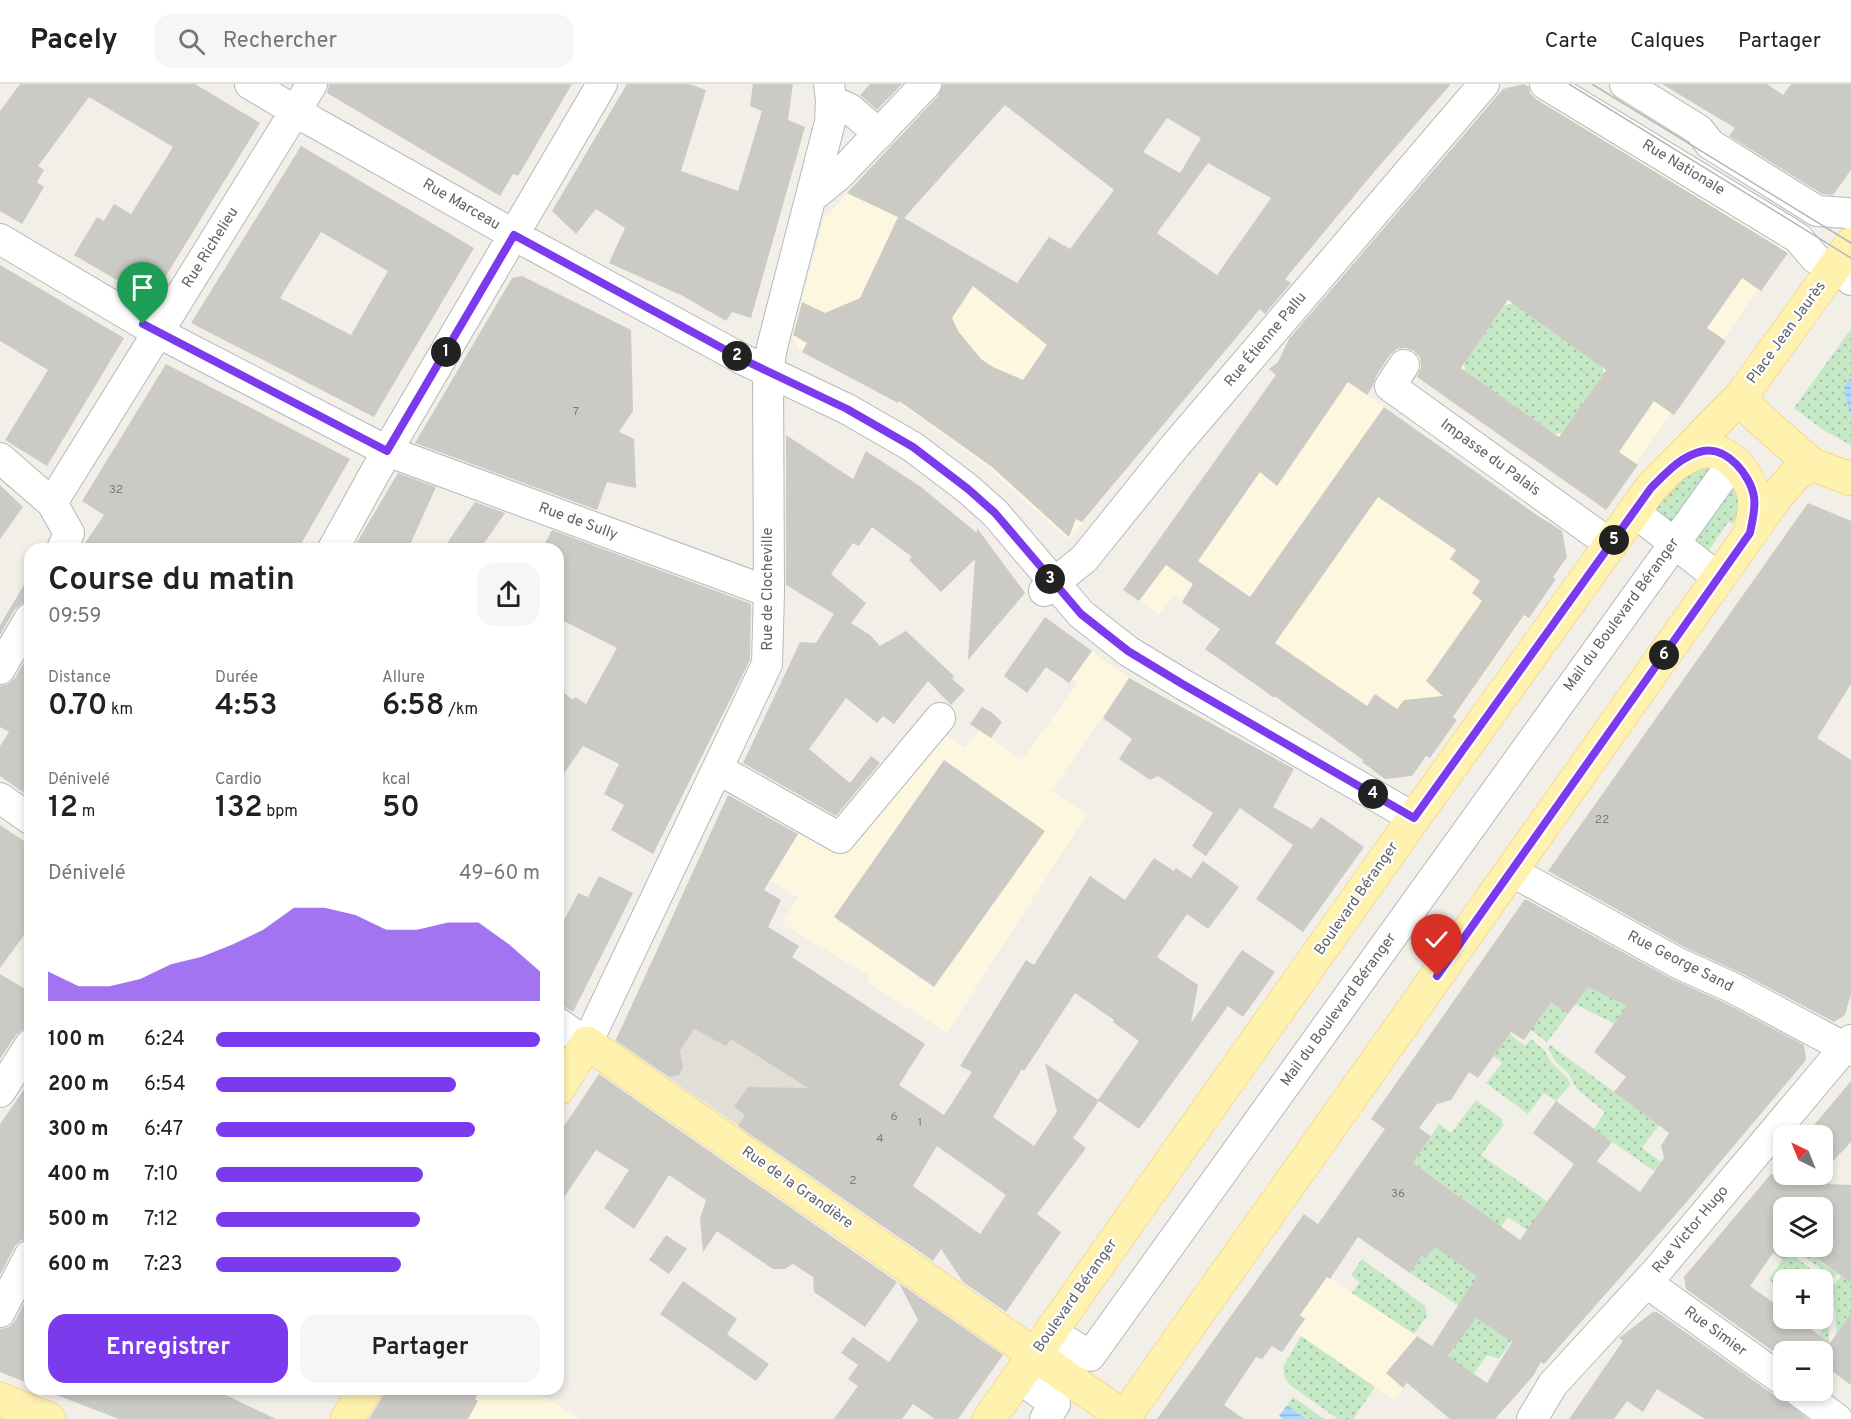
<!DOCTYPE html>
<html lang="fr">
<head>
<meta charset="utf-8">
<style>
	:root { --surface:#fff; --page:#f6f6f6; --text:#202124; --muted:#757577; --line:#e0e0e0; --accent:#7c3aed }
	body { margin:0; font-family:Overpass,sans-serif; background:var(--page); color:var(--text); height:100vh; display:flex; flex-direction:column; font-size:22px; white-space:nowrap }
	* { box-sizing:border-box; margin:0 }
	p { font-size:20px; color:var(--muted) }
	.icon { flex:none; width:33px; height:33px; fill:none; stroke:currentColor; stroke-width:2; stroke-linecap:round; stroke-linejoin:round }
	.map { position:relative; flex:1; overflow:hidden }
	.drawer { position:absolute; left:24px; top:459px; width:540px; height:852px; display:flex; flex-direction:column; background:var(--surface); border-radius:18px; box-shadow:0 3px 9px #0003 }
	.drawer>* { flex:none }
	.needle { width:39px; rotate:317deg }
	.tools { position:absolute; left:1773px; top:1041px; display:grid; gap:12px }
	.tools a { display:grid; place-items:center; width:60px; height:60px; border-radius:12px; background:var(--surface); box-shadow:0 3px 9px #0003; font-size:30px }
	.pin { position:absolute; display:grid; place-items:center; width:51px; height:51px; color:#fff; margin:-62px -26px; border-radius:50% 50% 50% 0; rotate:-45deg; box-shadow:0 0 6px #0007 }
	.pin .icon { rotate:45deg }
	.km { position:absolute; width:30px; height:30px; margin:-15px; border-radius:50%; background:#222; color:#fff; font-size:16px; line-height:30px; text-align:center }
	.round { display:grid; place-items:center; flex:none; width:63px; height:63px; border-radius:18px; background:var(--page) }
	.overview { display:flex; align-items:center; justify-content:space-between; height:102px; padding:0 24px }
	h1 { font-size:33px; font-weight:600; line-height:45px }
	.stats { display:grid; grid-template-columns:repeat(3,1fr); gap:9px; height:102px; padding:6px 24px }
	.stats div { display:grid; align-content:center }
	.stats b { font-size:30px; font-weight:600 }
	.stats small { font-size:16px; font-weight:400 }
	.stats p { font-size:16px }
	.chart { height:168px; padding:12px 24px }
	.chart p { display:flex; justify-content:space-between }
	.chart svg { width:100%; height:108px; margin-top:6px; fill:var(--accent); opacity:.7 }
	.cta { display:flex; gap:12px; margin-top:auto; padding:12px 24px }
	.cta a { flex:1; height:69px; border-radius:18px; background:var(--accent); color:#fff; font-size:24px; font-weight:600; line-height:69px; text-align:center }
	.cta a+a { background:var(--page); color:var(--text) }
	ul { padding:0 24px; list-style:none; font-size:20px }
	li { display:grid; grid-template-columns:96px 72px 1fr; align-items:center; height:45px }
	li i { height:15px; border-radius:8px; background:var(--accent) }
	header { display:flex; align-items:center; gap:36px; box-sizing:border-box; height:84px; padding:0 30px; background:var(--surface); border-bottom:2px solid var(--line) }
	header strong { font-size:28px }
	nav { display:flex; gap:33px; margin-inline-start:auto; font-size:21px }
	.search { width:420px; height:54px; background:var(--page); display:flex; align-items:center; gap:15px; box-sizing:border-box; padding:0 21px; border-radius:18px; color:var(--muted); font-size:22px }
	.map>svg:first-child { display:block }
	.commercial { fill:#fef7e0 }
	.education { fill:#e1ded6 }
	.grass { fill:url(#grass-dots) }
	.water { fill:url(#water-rules) }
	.building { fill:#cccac5; fill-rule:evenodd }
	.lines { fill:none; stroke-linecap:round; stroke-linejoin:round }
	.minor-casing { stroke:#b5b8bc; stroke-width:32 }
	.major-casing { stroke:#f2c960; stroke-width:34 }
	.minor { stroke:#fff; stroke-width:30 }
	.major { stroke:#fff2af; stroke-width:33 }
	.tram { stroke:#b6b7b8; stroke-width:1.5 }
	.route-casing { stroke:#fff; stroke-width:12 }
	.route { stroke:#7c3aed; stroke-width:8 }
	.labels { text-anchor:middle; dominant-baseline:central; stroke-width:4.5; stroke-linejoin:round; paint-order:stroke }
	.number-label { font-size:12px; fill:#7a7d7f }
	.street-label { font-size:15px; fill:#5f6368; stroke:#fff }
</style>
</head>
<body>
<header>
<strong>Pacely</strong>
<div class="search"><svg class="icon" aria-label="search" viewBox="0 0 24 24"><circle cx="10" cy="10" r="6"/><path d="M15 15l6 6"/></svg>Rechercher</div>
<nav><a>Carte</a><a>Calques</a><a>Partager</a></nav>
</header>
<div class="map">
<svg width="1851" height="1335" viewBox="0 0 1851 1335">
	<defs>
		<pattern id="grass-dots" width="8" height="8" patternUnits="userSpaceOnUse" patternTransform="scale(1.5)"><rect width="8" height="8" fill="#c5e8c5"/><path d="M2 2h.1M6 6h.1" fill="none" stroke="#a3c0a4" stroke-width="1.8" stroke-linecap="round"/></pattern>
		<pattern id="water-rules" width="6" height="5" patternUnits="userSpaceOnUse" patternTransform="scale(1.5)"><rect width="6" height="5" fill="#aadaff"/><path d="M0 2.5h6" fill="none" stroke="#8eb4d2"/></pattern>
	</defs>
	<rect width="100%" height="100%" fill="#f1efe8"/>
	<!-- commercial -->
	<path class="commercial" d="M1524 0 1792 163 1761 207 1758 206 1724 255 1726 257 1674 331 1671 329 1636 379 1638 381 1606 426 1392 275 1367 311 1534 429 1536 428 1555 444 1562 447 1567 472 1460 624 1454 633 1457 636 1430 674 1425 671 1412 692 1385 695 1362 678V676L1276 613H1273L1205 565 1219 544 1173 511 1159 531 1123 506 1276 291 1269 285 1278 278 1285 264 1336 236 1319 220 1503 5Z
		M847 109 924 146 1017 199 1166 337 1068 456 990 385 925 337 898 319 799 266 792 252 824 135Z
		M1092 567 1129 594 1051 707 1087 730 947 949 867 898 870 892 782 840 798 813 769 796 804 741 843 764 944 650 965 664 979 646 1022 676 1078 599 1072 595Z
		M1281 1162 1437 1265 1394 1316 1244 1213Z
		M387 1305H532L581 1335H369Z"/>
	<!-- education -->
	<path class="education" d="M653 875 823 974 771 1064 615 957Z"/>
	<!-- grass -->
	<path class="grass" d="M1513 219 1602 282 1604 289 1562 349 1555 350 1465 287 1464 279 1505 221Z
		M1851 245V293L1844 303 1849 328 1851 330V361L1825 347 1794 324Z
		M1720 380 1673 447 1650 430 1662 414 1699 381Z
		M1733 390C1745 405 1742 423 1733 440L1729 437 1709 466 1706 464 1704 469 1692 460Z
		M1588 903 1635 926 1623 944 1575 920Z
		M1531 904 1568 930 1547 958 1531 946Z
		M1505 946 1525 962 1531 955 1544 966 1550 977 1568 995 1570 1001 1556 1017 1544 1009 1528 1030 1486 999 1502 979 1490 969Z
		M1550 961 1659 1041 1642 1064 1661 1078 1654 1087 1594 1045 1605 1028 1577 1005 1568 989 1555 977 1548 964Z
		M1476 1016 1502 1035 1503 1042 1481 1071 1576 1138 1563 1171 1508 1133 1481 1172 1466 1184 1508 1214 1488 1242 1511 1257 1499 1275 1487 1271 1474 1290 1448 1273 1475 1233 1410 1189 1422 1172 1427 1175 1454 1134 1463 1140 1475 1123 1413 1079 1439 1040 1451 1049Z
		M1790 1163H1800L1838 1190 1834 1194Z
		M1788 1167 1822 1194 1827 1204 1829 1258 1819 1251 1824 1244 1810 1235 1822 1234V1196H1784L1783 1207 1769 1196Z
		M1362 1175 1425 1222 1427 1232 1414 1250 1352 1209 1360 1198 1351 1191Z
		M1841 1192 1848 1197 1851 1194V1229L1844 1239 1851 1244 1837 1257 1833 1202Z
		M1301 1252 1375 1303 1353 1335H1338L1290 1301 1285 1294 1283 1283Z
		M1293 1313 1324 1335H1306L1287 1321Z"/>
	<!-- water -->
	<path class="water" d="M1851 293V330L1849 328 1844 303Z
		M1287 1321 1306 1335H1283L1279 1332Z"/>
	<!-- building -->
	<path class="building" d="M20 0H195L260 39 151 216 74 171 97 133 104 137 114 120 131 130 173 63 89 13 38 82 44 86 37 98 44 103 22 140 0 127V27Z
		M329 0H572L518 92 513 90 500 112 327 9Z
		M627 0H689L706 6 681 87 738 107 762 27 750 22 753 0H793L788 36 805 43 751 234 732 228 726 237 683 212 609 179 625 144 596 125 576 150 552 127Z
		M870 0H902L877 26 860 11Z
		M943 0H1451L1374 88 1285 195 1291 199 1265 230 1260 225 1082 438 1076 435 1069 453 992 383 899 317 898 319 802 268 807 259 793 251 802 218 825 229 860 214 898 133 847 109 938 12ZM1005 21 1114 106 1070 165 1049 153 1017 199 904 134ZM1167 34 1201 54 1180 89 1143 68ZM1208 79 1271 114 1217 191 1157 149ZM973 202 1047 261 1023 296 993 283 981 275 958 247 952 234Z
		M1524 0 1529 3 1530 9 1536 15 1788 169 1761 207 1742 194 1707 244 1726 257 1674 331 1654 317 1619 368 1638 381 1606 426 1417 293 1421 283 1420 274 1414 267 1406 264 1397 265 1390 271 1376 292 1373 302 1367 311 1348 298 1277 402 1260 388 1198 477 1250 513 1384 323 1534 429 1562 447 1567 473 1553 493 1556 495 1529 534 1524 531 1453 633 1457 636 1430 674 1426 672 1412 692 1385 695 1362 678 1363 676 1276 613H1273L1205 565 1220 545 1182 518 1193 500 1166 481 1139 517 1123 506 1276 291 1269 285 1278 278 1289 255 1503 5ZM1508 216 1606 286 1559 353 1461 284ZM1378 413 1456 466 1450 475 1480 497 1472 509 1482 517 1426 597 1443 612 1404 616 1397 625 1375 610 1367 622 1275 559Z
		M1662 0H1767L1783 11 1791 0H1851V86L1833 111 1822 110 1729 52 1735 44Z
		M301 62 474 164 374 333 191 239ZM321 148 388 187 351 251 280 214Z
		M0 181 124 254 47 382 5 356 48 286 0 257Z
		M522 192 631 246 633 327 619 348 634 355 636 404 607 398 597 426 415 359 512 194Z
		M166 280 350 375 298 465H81L104 431 82 417Z
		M786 351 853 395 866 367 921 403 977 449V444L1025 509 968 576 975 475 941 508 909 476 912 473 872 443 859 462 853 459 831 490 866 519 851 539 870 551 880 562 906 547 954 592 952 595 965 606 951 621 928 597 894 640 883 632 877 639 846 614 809 665 850 699 871 672 880 679 836 732 743 679 800 558 816 559 834 530 786 501Z
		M398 389 436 403 408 465H400L392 461 391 465H353Z
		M0 401 23 423 0 455Z
		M475 418 505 429 480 465H443Z
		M1808 419 1851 437V600L1817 654 1851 676V910L1845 931 1834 938 1741 889 1686 864 1548 787Z
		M552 446 751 520 750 576 653 770 611 746 624 721 604 710 619 680 583 662 558 698V604L573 616 575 613 586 620 617 564 558 534V465H542Z
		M30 491V517L22 519 15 525 0 551V541Z
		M1045 533 1092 567 1069 599 1046 583 1027 609 1004 592Z
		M30 568V713L0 692V662L9 648 0 643V602L8 600 15 594Z
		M1129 594 1294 685 1273 723 1312 745 1321 733 1364 763 1303 848 1256 815 1293 761 1240 724 1206 772 1192 762 1213 729 1158 692 1150 696 1119 675 1132 655 1103 634Z
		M982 623 991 628 1002 638 991 654 970 640Z
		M944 676 1045 747 934 903 834 833Z
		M728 711 798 750 764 806 781 816 768 843 799 862 792 873 925 960 899 1001 944 1031 972 988 960 982 973 961 1026 876 1034 881 1090 792 1125 816 1154 774 1174 787 1176 784 1191 794 1203 777 1239 803 1208 845 1187 830 1157 873 1198 901 1191 939 1242 866 1275 888 1243 933 1228 922 1139 1045 1099 1017 1073 1054 1086 1064 1037 1130 1061 1148 1006 1228 963 1198 941 1165 933 1177 738 1042 745 1031 734 1023 748 1003 808 1004 731 955 726 962 694 945 680 967 683 984 679 991 669 993 616 956ZM1075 909 1114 936 1113 938 1139 957 1098 1016 1045 979 1057 1028 1034 1062 993 1033 1022 985 1024 987ZM937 1062 1006 1111 980 1150 913 1102Z
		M0 741 30 761V843L0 884Z
		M599 792 633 809 573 928 558 919V848L578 809 588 813Z
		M1525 815 1670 894 1725 919 1804 961 1806 976 1684 1121 1544 1280 1541 1278 1533 1292 1495 1335H1450L1407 1299 1403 1304 1386 1289 1417 1252 1432 1262 1477 1192 1435 1163 1426 1175 1422 1172 1410 1189 1358 1153 1330 1195 1327 1193 1300 1231 1305 1235 1282 1268 1272 1262 1262 1275 1256 1273 1224 1321 1244 1335H1157L1304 1130 1318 1140 1385 1045 1371 1035ZM1588 903 1627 922 1594 968 1626 993 1614 1008 1669 1049 1661 1062 1664 1074 1640 1108 1597 1077 1612 1058 1556 1017 1533 1049 1574 1080 1520 1156 1413 1079 1431 1052 1419 1044 1437 1020 1451 1016 1469 988 1478 994 1511 948 1524 956 1551 918 1568 930ZM1476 1234 1512 1258 1487 1299 1448 1272Z
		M0 890 30 908V944L22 946 16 951 0 975Z
		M599 990 897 1198 865 1243 814 1208 813 1193 793 1180 785 1185H773L717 1147 703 1168 700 1135 706 1116 669 1091 634 1145 604 1124 629 1086 596 1066 558 1122V1051Z
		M30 997V1154L21 1156 15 1162 0 1191V1040Z
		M1851 997V1058L1822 1089V1052H1805Z
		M1771 1090H1833L1828 1100 1851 1101V1199L1800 1162H1822V1124H1784V1176L1773 1169 1750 1202 1784 1226V1234H1796L1830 1259 1851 1229V1301L1822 1280V1268H1784V1275L1686 1205 1684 1193Z
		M666 1151 687 1165 669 1190 649 1176Z
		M683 1197 737 1235 727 1250 769 1280 756 1297 660 1230Z
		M899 1199 1003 1271 958 1335H935L913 1320 902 1335H834L858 1302 848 1295 858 1281 841 1269 853 1253 889 1278 918 1236Z
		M30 1208V1300L0 1288V1245L9 1243 15 1237Z
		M1653 1228H1657L1774 1311 1782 1314 1808 1335H1705L1657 1305 1643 1328 1627 1317 1614 1335H1569L1623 1257 1619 1254Z
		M46 1305H213L276 1335H119L46 1307Z
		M387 1305H480L475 1315 478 1317 468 1335H369Z"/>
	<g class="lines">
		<!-- minor casing -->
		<g class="minor-casing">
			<path id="minor" d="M250 0 312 37 534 162 744 276 847 325 913 363 968 405 995 429 1081 530 1128 567 1184 601 1414 734
				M1545 0 1798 154 1815 174
				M1625 0 1699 46 1710 60 1817 127 1847 129
				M831 16 850 25 879 50
				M811 114 839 91 926 0
				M0 155 157 248 387 367 769 508
				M1850 195 1851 196
				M1404 281 1390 302 1610 460
				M0 374 52 419 69 449 62 465
				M52 419 312 0
				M1646 437 1706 484
				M333 465 387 367 602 0
				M1044 507 1084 475 1175 362 1484 0
				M0 585 30 534
				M718 685 840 754 940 634
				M0 714 30 735
				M1511 787 1678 879 1733 904 1851 967
				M558 939 587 959 767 580 769 508 768 287 772 263 830 38 831 16 829 0
				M0 1008 30 961
				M1648 1197 1661 1209 1784 1297
				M0 1228 30 1171
				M1797 1306 1837 1335
				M1045 1335 1055 1320 1033 1304 1066 1257 1090 1272 1728 385
				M1532 1335 1553 1300 1656 1188 1851 956"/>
		</g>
		<!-- major casing -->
		<g class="major-casing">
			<path id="major" d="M1743 310 1749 325 1811 380 1851 395
				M1677 379C1686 374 1697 367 1707 367 1730 366 1750 392 1754 412 1756 424 1752 438 1750 449
				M558 1005 587 959 1124 1333
				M0 1315 49 1335
				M347 1335 366 1305
				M989 1335 1414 734 1651 404 1743 310 1851 160
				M1123 1335 1776 413 1796 390 1811 380"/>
		</g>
		<!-- minor -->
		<use href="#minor" class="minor"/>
		<!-- major -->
		<use href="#major" class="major"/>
		<!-- tram -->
		<path class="tram" d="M1569 0 1851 174
			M1592 0 1851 159"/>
	</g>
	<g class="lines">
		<!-- route casing -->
		<g class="route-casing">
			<path id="route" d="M143 240 387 367 514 151 744 276 847 325 913 363 968 405 995 429 1081 530 1128 567 1184 601 1414 734 1651 404C1667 388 1681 372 1703 367 1727 362 1751 392 1754 413 1756 424 1752 438 1750 449L1437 892"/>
		</g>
		<!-- route -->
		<use href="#route" class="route"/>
	</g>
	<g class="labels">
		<!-- number labels -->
		<g class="number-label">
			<text x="576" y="328">7</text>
			<text x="116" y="406">32</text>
			<text x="1602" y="736">22</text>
			<text x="894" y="1033">6</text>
			<text x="920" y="1039">1</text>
			<text x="880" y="1055">4</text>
			<text x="853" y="1097">2</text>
			<text x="1398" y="1110">36</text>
		</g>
		<!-- street labels -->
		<g class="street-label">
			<text transform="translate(1683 84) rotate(31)">Rue Nationale</text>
			<text transform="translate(461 121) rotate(30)">Rue Marceau</text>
			<text transform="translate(211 164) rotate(-58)">Rue Richelieu</text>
			<text transform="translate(1787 249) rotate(-54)">Place Jean Jaurès</text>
			<text transform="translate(1266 256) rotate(-50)">Rue Étienne Pallu</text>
			<text transform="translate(1490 374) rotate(36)">Impasse du Palais</text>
			<text transform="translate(578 438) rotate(20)">Rue de Sully</text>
			<text transform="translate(768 505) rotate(-90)">Rue de Clocheville</text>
			<text transform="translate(1622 531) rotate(-54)">Mail du Boulevard Béranger</text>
			<text transform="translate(1357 815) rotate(-55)">Boulevard Béranger</text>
			<text transform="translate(1680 878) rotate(27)">Rue George Sand</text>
			<text transform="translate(1339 926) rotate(-54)">Mail du Boulevard Béranger</text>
			<text transform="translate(797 1104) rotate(35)">Rue de la Grandière</text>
			<text transform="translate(1691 1146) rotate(-50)">Rue Victor Hugo</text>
			<text transform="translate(1076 1212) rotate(-55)">Boulevard Béranger</text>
			<text transform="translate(1715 1248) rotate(36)">Rue Simier</text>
		</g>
	</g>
</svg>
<div class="tools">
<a><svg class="needle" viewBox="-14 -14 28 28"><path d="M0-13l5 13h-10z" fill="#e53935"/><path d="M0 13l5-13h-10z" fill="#757577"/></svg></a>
<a><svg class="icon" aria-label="layers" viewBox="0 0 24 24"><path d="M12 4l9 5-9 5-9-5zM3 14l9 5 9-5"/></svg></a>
<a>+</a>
<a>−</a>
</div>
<div class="pin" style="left:143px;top:240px;background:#1e9e55"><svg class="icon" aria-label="arrive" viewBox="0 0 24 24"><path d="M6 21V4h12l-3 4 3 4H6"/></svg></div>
<div class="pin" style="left:1437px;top:892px;background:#d93025"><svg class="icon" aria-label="check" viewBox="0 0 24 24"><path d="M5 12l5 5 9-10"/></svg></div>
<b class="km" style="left:446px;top:268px">1</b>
<b class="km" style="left:737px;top:272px">2</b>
<b class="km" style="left:1050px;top:495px">3</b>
<b class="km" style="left:1373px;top:710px">4</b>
<b class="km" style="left:1614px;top:456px">5</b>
<b class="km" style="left:1664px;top:571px">6</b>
<section class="drawer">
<div class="overview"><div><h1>Course du matin</h1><p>09:59</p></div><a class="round"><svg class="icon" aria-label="share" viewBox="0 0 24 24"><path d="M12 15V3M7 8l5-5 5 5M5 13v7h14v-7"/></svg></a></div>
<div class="stats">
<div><p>Distance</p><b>0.70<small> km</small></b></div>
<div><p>Durée</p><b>4:53</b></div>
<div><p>Allure</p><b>6:58<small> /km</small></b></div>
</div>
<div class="stats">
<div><p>Dénivelé</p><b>12<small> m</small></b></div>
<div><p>Cardio</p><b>132<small> bpm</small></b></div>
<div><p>kcal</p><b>50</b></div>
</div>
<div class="chart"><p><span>Dénivelé</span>49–60 m</p>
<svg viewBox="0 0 160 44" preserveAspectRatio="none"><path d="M0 44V32L10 38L20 38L30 35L40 29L50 26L60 21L70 15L80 6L90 6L100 9L110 15L120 15L130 12L140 12L150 21L160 32V44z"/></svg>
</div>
<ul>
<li><b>100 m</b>6:24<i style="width:100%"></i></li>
<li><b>200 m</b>6:54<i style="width:74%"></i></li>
<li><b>300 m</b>6:47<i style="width:80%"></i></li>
<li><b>400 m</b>7:10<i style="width:64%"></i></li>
<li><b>500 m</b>7:12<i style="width:63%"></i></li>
<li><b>600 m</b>7:23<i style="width:57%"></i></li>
</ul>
<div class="cta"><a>Enregistrer</a><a>Partager</a></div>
</section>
</div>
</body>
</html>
